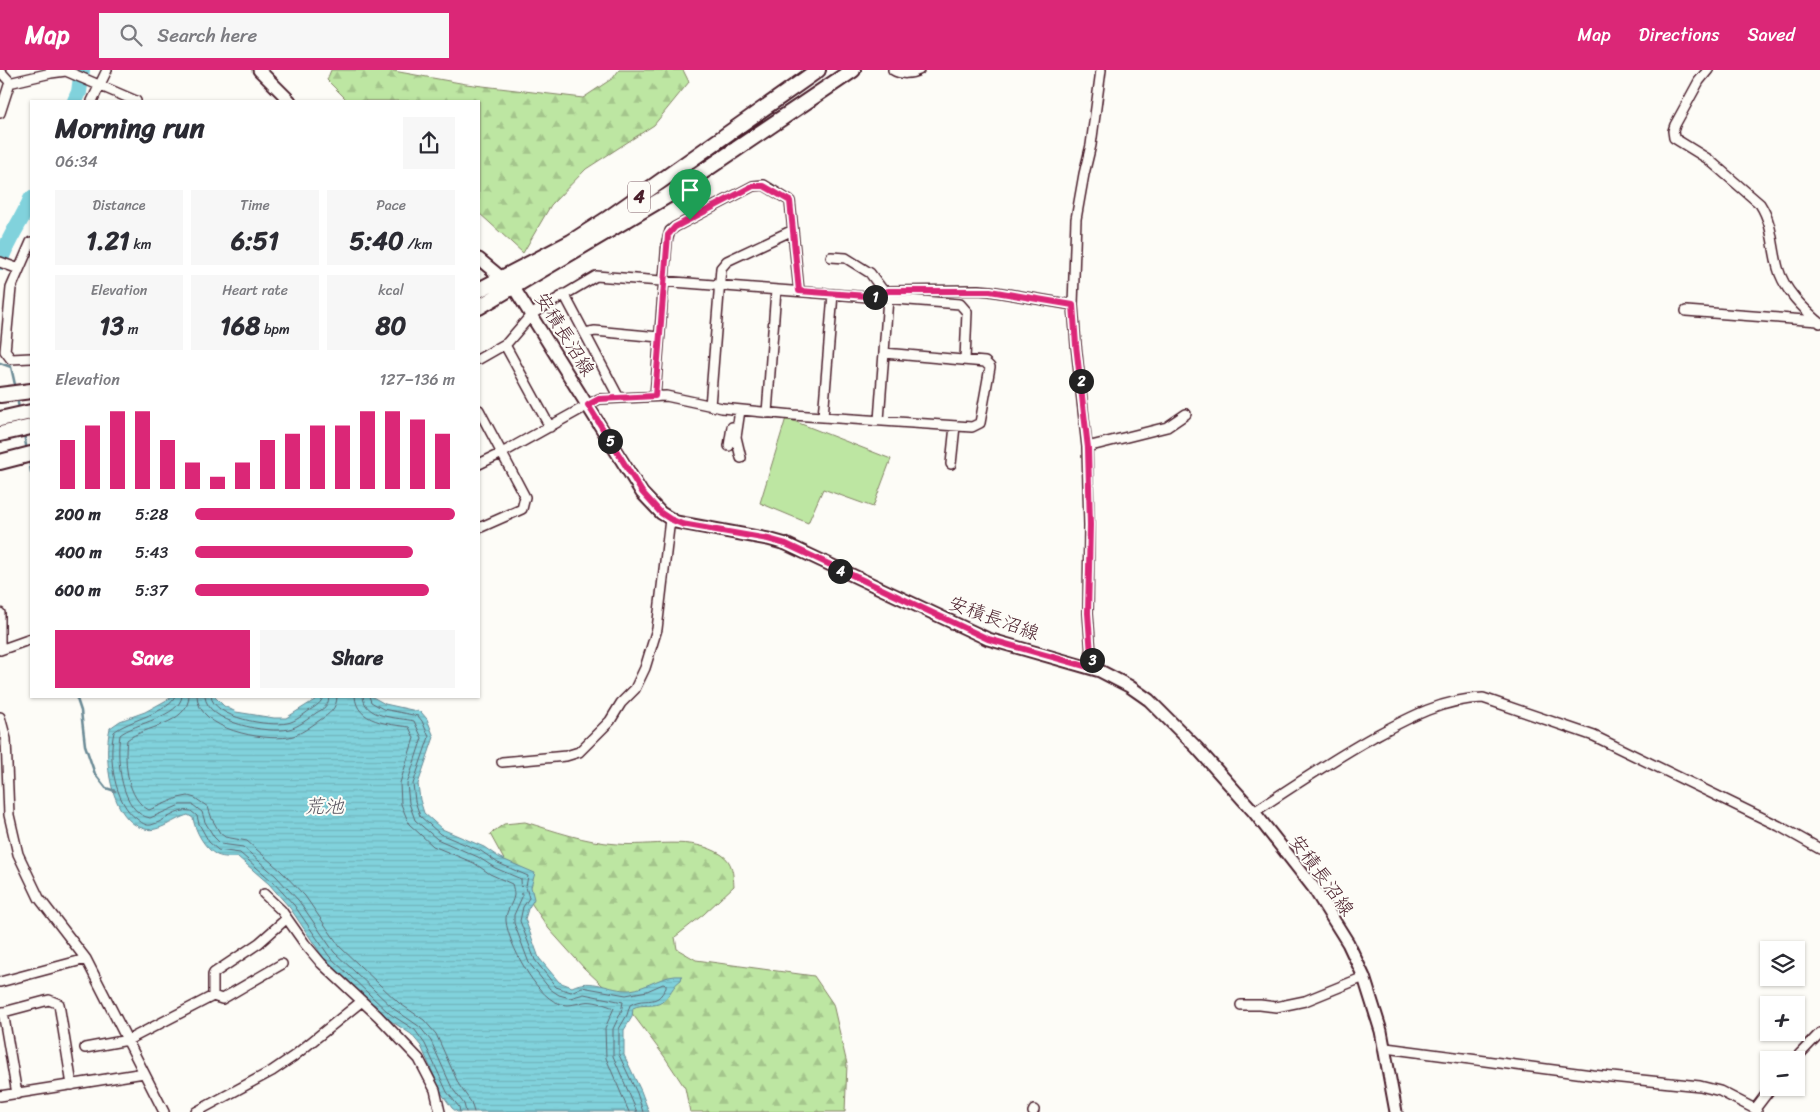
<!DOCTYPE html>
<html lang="en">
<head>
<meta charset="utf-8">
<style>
	:root { --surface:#fff; --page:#f7f7f7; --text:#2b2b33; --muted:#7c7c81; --accent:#db2777 }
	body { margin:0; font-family:Sriracha,"Klee One",sans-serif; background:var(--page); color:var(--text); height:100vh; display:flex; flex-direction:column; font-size:19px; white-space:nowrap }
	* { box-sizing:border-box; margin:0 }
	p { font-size:16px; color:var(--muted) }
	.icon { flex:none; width:28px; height:28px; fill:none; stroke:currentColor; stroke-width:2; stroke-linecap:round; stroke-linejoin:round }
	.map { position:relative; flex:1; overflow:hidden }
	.drawer { position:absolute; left:30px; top:30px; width:450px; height:598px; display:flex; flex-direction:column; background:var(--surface); border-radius:0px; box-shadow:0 1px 4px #0004 }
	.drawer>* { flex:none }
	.fabs { position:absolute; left:1760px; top:871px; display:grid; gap:10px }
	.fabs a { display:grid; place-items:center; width:45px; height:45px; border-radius:0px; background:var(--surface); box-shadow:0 1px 4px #0004; font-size:25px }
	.pin { position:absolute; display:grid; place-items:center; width:42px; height:42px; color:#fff; margin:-51px -21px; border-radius:50% 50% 50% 0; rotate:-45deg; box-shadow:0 0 5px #0007 }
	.pin .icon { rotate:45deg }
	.km { position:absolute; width:25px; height:25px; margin:-12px; border-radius:50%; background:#222; color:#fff; font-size:14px; line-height:25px; text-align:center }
	.round { display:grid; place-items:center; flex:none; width:52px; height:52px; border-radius:0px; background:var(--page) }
	.headline { display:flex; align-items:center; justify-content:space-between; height:85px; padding:0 25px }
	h1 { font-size:28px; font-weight:700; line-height:38px }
	.figures { display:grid; grid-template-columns:repeat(3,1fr); gap:8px; height:85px; padding:5px 25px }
	.figures div { display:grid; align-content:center; border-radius:0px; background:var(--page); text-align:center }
	.figures b { font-size:25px; font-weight:700 }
	.figures small { font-size:14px; font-weight:400 }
	.figures p { font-size:14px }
	.chart { height:140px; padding:10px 25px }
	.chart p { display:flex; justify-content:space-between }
	.chart svg { width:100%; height:90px; margin-top:5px; stroke:var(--accent); stroke-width:6 }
	.primary-button { display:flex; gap:10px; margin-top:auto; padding:10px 25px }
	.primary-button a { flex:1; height:58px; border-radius:0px; background:var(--accent); color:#fff; font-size:20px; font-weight:700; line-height:58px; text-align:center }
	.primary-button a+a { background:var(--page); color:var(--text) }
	ul { padding:0 25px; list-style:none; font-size:16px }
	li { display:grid; grid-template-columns:80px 60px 1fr; align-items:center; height:38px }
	li i { height:12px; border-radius:6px; background:var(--accent) }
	header { display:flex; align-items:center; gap:30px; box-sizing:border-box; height:70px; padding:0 25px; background:var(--accent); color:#fff }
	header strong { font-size:24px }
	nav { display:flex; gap:28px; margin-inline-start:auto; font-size:18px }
	.search { width:350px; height:45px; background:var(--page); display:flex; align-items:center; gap:12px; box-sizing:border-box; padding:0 18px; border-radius:0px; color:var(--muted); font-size:19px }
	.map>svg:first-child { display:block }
	.forest { fill:url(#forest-firs); stroke:#848266 }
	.garden { fill:#bde6a2; stroke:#848266 }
	.water { fill:url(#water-rules); stroke:#6b8a95 }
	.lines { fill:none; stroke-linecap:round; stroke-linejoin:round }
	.shore { stroke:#606772; stroke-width:1 }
	.stream { stroke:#6b8a95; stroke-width:2.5 }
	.river { stroke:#81d2dc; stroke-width:16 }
	.minor-casing { stroke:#4a1f2b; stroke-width:12 }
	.major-casing { stroke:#4a1f2b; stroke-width:15 }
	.highway-casing { stroke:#4a1f2b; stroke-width:18 }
	.minor { stroke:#fdfcf7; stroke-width:9 }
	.major { stroke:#fdfcf7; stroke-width:11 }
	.highway { stroke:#fdfcf7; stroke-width:14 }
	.route-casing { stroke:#fff; stroke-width:10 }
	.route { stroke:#db2777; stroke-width:6 }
	.labels { text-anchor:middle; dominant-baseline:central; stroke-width:4; stroke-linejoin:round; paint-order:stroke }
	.shield { fill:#fdfcf7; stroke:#806168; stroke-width:1 }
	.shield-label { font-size:18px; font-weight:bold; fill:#4a1f2b }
	.street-label { font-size:19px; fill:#4a1f2b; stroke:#fdfcf7 }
	.water-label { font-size:20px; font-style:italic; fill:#5a5560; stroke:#fdfcf7 }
</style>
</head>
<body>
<header>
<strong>Map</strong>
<div class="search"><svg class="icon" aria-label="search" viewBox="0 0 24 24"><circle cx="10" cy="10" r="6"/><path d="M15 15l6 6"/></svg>Search here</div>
<nav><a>Map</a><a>Directions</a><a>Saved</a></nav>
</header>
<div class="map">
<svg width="1820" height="1042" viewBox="0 0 1820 1042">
	<defs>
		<pattern id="forest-firs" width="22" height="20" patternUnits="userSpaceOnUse" patternTransform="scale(1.25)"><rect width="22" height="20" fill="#bde6a2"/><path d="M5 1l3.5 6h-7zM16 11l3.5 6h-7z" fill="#a4c58c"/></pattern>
		<pattern id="water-rules" width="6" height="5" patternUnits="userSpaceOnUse" patternTransform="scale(1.25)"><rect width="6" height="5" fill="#81d2dc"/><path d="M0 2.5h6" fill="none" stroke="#71b4bd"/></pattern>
	</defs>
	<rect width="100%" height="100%" fill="#fdfcf7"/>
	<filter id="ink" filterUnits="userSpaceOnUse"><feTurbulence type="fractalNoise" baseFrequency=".02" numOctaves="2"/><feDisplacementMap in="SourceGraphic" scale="10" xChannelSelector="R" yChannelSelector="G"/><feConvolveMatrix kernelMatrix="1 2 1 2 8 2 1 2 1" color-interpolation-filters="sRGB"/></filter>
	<g filter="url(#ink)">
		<!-- forest -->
		<path class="forest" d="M331 0H388L466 14 583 28 613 8 619 0H683L689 12 654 55 586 99 551 135 523 183 479 143V31H348L327 10Z
			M525 752C555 761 585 772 617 774 651 777 692 765 722 785 733 792 733 804 734 816L704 844 675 867 677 879 696 890 814 906 833 934 847 994 845 1042H690L685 1018 664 986 631 942 584 898 549 859 514 808 490 764 504 754Z"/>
		<!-- garden -->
		<path class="garden" d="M786 348 891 389 873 437 823 419 808 453 760 433Z"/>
		<!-- water -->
		<path class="water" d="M174 626H214L224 636 236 642 274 648H286L321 626H371L385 634 421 642 427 649 434 667 418 714 420 730 424 743 442 759 484 777 500 788 535 803 531 817 534 829 528 839 525 849 539 888 559 912 572 917C592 907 609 921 630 920 648 918 663 904 682 906L681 910C673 915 670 926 662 932 654 938 642 933 633 938L632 947 624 960V985L641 1021 649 1042H457L452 1038 442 1024 421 976 411 964 388 949 325 890 290 838 269 814 238 787C231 787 224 788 217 785 205 779 195 761 193 748L188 745C175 748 159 763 145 759 110 751 103 687 110 658L120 651 145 642Z"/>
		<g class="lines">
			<!-- shore -->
			<path class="shore" d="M175 626C173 641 126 651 114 662 108 687 114 733 137 749 141 752 145 756 151 755 164 752 177 738 191 741L197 746 199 754 209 772 218 780 240 783 272 811 294 835 329 886 390 944 415 960 425 974 447 1022 459 1037 460 1042
				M182 626C180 647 134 653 120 665 116 689 121 743 150 748L180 735H193L202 742 205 752 214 767 221 774 243 777 276 806 299 831 334 882 394 939 420 957 431 971 452 1018 464 1034 466 1042
				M189 626C188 655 144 656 127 670 124 692 127 729 149 740L178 728 188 726 195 728 208 737 212 749 220 763 225 767 247 771 281 801 305 826 340 877 399 933 424 950 436 964 459 1015 471 1032 474 1042
				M197 626C198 660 263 671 289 667 300 665 311 656 320 650 329 644 337 639 337 626
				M205 626C206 653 268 664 289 659 298 657 308 649 316 643 323 639 329 636 329 626
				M211 626C213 648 270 657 287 653 295 652 304 644 310 640 316 636 322 633 323 626
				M355 626C356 653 390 654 409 657L414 668 400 713 401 734 409 754 433 776 474 793 490 804 512 814C513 817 514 822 514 825 513 834 505 841 506 851 508 873 536 926 558 933 569 937 573 934 584 932 592 930 606 935 614 938L605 958 606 988 629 1042
				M363 626C364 649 398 647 414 651L422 668 407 714 409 733 415 750 437 769 478 787 495 798 521 809 522 827 514 845V853L529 893 550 919 559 925 570 928 584 924 623 932 621 942 613 959V986L637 1042
				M369 626 371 632 383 639 418 646 422 651 429 667 413 714 415 731 420 746 440 764 481 781 498 793 528 806 526 817 529 828 523 837 520 851 535 890 556 917 571 922 582 917 626 925 647 921 663 914 666 915V918C664 921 661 926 658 928 650 933 641 928 630 935L627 945 619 959V985L637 1023 643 1042"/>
			<!-- stream -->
			<path class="stream" d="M0 293 11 297 16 319
				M17 327 19 339
				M24 364 27 381
				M29 389 31 402
				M76 626 81 641 85 675 95 704 106 718 115 721"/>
			<!-- river -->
			<path class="river" d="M75 31 79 22 82 0
				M0 192C7 169 22 151 31 129"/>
			<!-- minor casing -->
			<g class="minor-casing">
				<path id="minor" d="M893 0C901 5 911 4 919 0
					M1708 0 1699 11 1675 55 1673 61 1674 68 1708 89 1760 134C1773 154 1772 176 1778 198 1784 220 1803 238 1820 253
					M0 1 10 12H13L51 3 66 1 136 31
					M92 31 107 0
					M0 43 10 12
					M31 172 11 218 5 281 11 289 31 288
					M831 187 846 188 870 203 884 222
					M0 192 19 199
					M564 224 619 328
					M881 227 884 222 889 221 978 220 990 221 1073 235
					M1686 241 1818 251
					M585 263 595 261 659 267
					M505 275 550 357
					M479 289 507 273 532 244 596 206 960 234 967 242 965 290
					M655 326 667 171 670 161 675 157 753 116 764 115 790 131 799 221
					M710 336 721 198 727 191 793 160
					M479 340 525 427 522 439 479 458
					M740 340 736 367 741 388
					M767 343 776 220
					M823 347 833 224
					M879 350 888 228
					M729 376 732 357
					M1087 377 1167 357 1186 344
					M479 394 502 383 599 329 666 326 722 338 793 345 972 357 980 353 990 297 985 292 884 283
					M951 394 955 356
					M0 543V575
					M0 580 31 569
					M1092 598 1088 543 1089 455 1087 377 1076 275 1073 235 1076 149 1084 104 1091 75 1101 0
					M0 647 6 669 9 745 18 784 39 828 86 889 164 1042
					M502 692 566 686 579 682 610 651 621 633 635 619 645 598 657 559 670 449
					M1254 742C1293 716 1332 690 1373 667 1408 648 1442 629 1483 628L1594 666 1779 756 1820 779
					M264 824 281 840 305 874 321 893 378 946 419 989 435 1020 440 1042
					M0 912 86 889
					M213 926V905L214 903 259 873 286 849
					M213 926 222 929 282 894
					M1241 935H1260L1276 937 1305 931 1364 907
					M3 942 17 1024
					M0 943 49 930 59 934 72 1015
					M85 978 128 970 213 926
					M1386 978 1592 1005 1700 1016 1720 1021 1755 1039 1757 1042
					M1794 990 1820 963
					M0 1026 144 1003
					M1755 1039 1771 1018
					M196 1042 272 1001 294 986 362 931
					M1033 1042 1034 1040"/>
			</g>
			<!-- major casing -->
			<g class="major-casing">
				<path id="major" d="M259 0 290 31
					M479 189 514 218 642 423 661 443 676 452 768 469 786 474 988 569 1100 601 1129 616 1149 630 1197 678 1254 742 1313 817 1348 873 1364 907 1381 961 1396 1042"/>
			</g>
			<!-- highway casing -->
			<g class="highway-casing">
				<path id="highway" d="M479 220 571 172 607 149 818 0
					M479 237 667 126 853 0
					M0 325 31 321
					M0 349 31 342
					M0 364 31 357
					M0 392 31 384"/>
			</g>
			<!-- minor -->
			<use href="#minor" class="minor"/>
			<!-- major -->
			<use href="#major" class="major"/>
			<!-- highway -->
			<use href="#highway" class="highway"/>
		</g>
	</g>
	<g class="lines" filter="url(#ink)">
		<!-- route casing -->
		<g class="route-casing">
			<path id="route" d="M753 116H764L790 131 799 221 881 227 884 222 889 221H990L1073 235 1076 275 1088 378 1090 455 1088 543 1092 598 988 569 786 474 768 469 682 454 670 449 661 443 642 422 588 335 599 329 655 326 668 165 675 157Z"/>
		</g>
		<!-- route -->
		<use href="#route" class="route"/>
	</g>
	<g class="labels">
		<!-- shield labels -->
		<rect class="shield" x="628" y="111.5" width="22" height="31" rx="4"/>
		<g class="shield-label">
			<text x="639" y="127">4</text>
		</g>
		<!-- street labels -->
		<g class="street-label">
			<text transform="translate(565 264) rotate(58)">安積長沼線</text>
			<text transform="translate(994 548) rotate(20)">安積長沼線</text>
			<text transform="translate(1322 805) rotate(54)">安積長沼線</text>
		</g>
		<!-- water labels -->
		<g class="water-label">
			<text x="324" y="736">荒池</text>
		</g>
	</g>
</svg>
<div class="fabs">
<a><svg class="icon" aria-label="layers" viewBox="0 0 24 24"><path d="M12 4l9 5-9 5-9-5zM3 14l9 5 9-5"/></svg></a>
<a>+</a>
<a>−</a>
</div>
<div class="pin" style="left:690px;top:150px;background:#1e9e55"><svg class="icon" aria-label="arrive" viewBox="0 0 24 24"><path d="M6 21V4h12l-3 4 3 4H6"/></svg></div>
<b class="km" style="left:875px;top:227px">1</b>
<b class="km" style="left:1081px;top:311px">2</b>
<b class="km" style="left:1092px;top:590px">3</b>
<b class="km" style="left:840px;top:501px">4</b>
<b class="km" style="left:610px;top:371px">5</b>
<section class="drawer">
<div class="headline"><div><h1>Morning run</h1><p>06:34</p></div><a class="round"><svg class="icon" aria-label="share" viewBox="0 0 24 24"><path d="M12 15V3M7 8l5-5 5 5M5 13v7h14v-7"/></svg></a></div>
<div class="figures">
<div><p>Distance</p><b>1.21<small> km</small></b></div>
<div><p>Time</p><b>6:51</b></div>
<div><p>Pace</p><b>5:40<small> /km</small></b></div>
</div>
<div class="figures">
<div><p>Elevation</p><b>13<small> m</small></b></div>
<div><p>Heart rate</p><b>168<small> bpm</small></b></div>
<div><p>kcal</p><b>80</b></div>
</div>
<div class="chart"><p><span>Elevation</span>127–136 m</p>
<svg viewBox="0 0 160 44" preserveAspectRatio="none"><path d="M5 44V20M15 44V13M25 44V6M35 44V6M45 44V20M55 44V31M65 44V38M75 44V31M85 44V20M95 44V17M105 44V13M115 44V13M125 44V6M135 44V6M145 44V10M155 44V17"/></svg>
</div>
<ul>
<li><b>200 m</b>5:28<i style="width:100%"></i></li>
<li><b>400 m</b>5:43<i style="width:84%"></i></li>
<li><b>600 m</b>5:37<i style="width:90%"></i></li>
</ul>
<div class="primary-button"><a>Save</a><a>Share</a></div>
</section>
</div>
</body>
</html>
